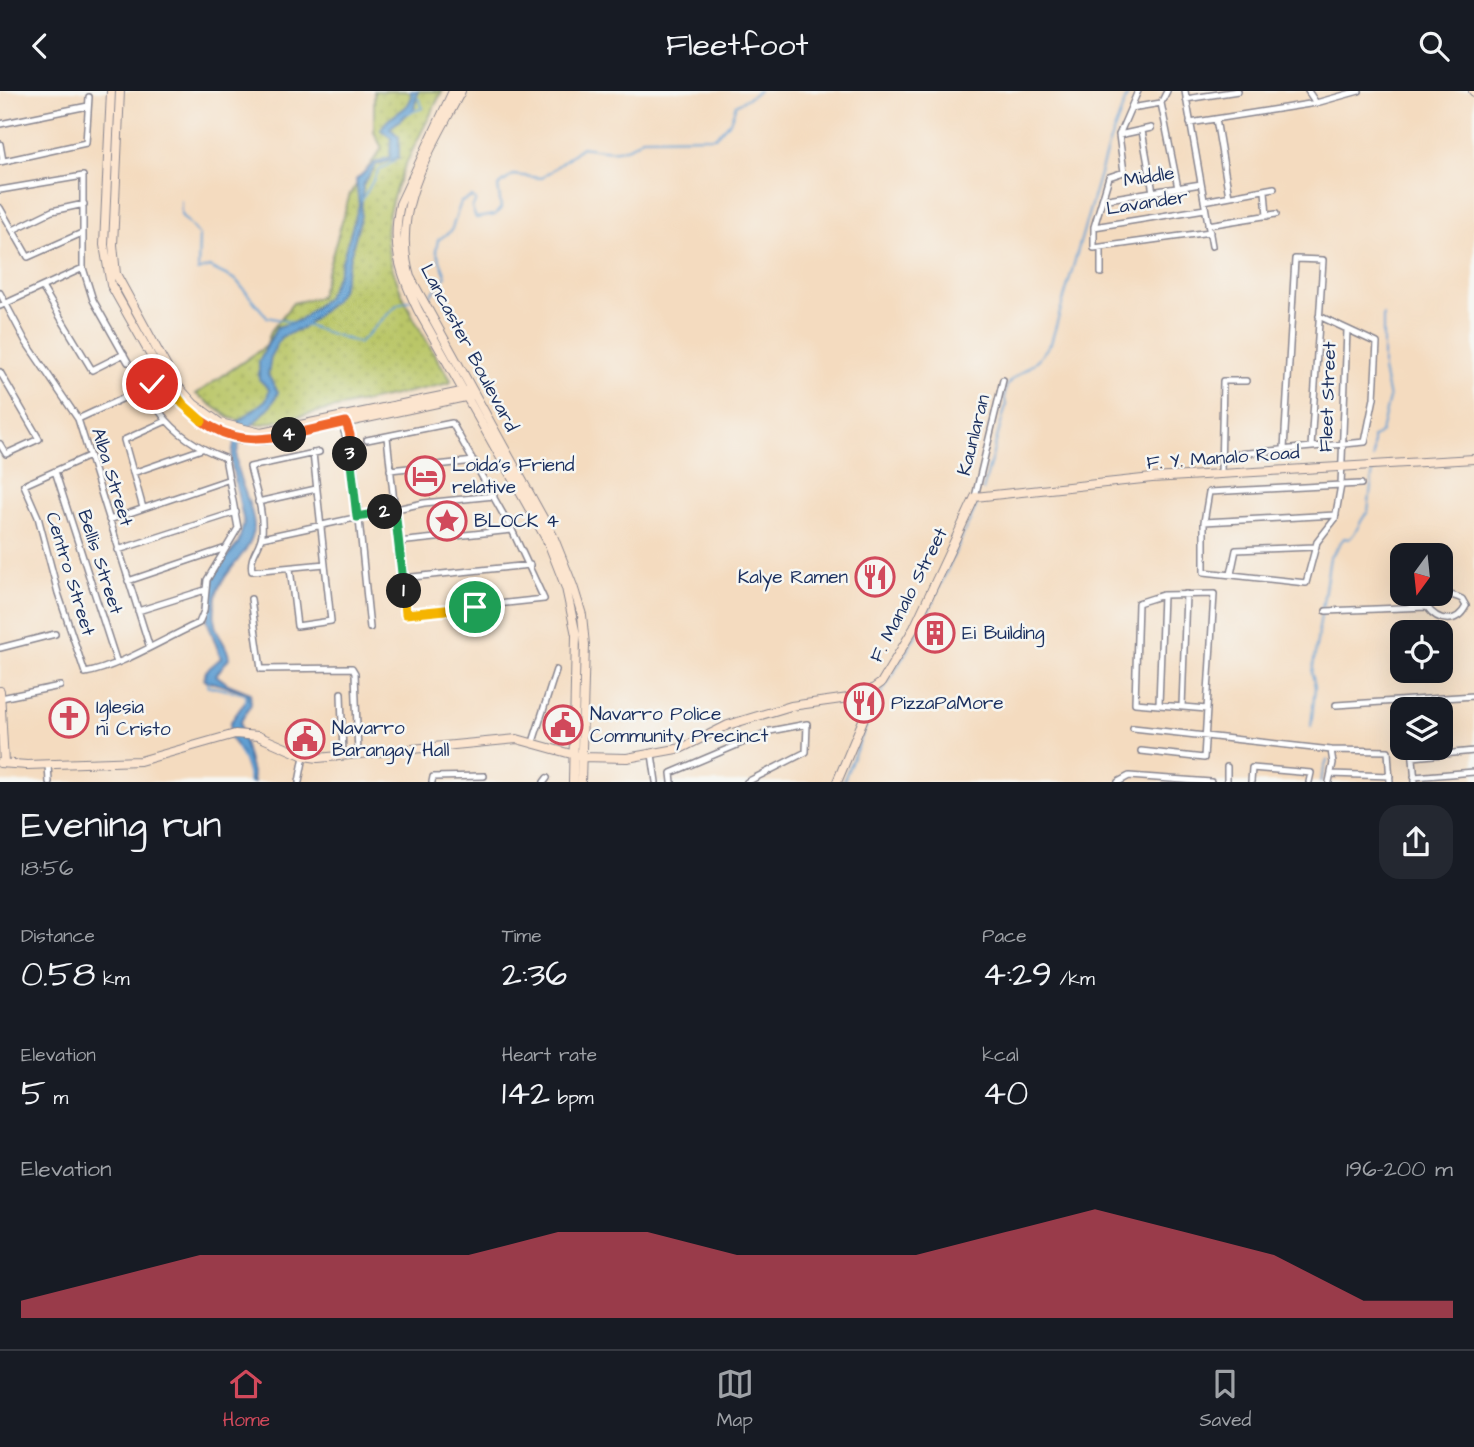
<!DOCTYPE html>
<html lang="en">
<head>
<meta charset="utf-8">
<style>
	:root { --surface:#171b24; --page:#242831; --text:#f1f3f6; --muted:#9ea1a6; --line:#363941; --accent:#d1495b }
	body { margin:0; font-family:"Architects Daughter",sans-serif; background:var(--page); color:var(--text); height:100vh; display:flex; flex-direction:column; font-size:26px; white-space:nowrap }
	* { box-sizing:border-box; margin:0 }
	p { font-size:23px; color:var(--muted) }
	.icon { flex:none; width:38px; height:38px; fill:none; stroke:currentColor; stroke-width:2; stroke-linecap:round; stroke-linejoin:round }
	.map { position:relative; height:691px; overflow:hidden }
	.side { display:flex; flex-direction:column; background:var(--surface); flex:1 }
	.side>* { flex:none }
	.needle { width:46px; rotate:195deg }
	.tools { position:absolute; left:1390px; top:452px; display:grid; gap:14px }
	.tools a { display:grid; place-items:center; width:63px; height:63px; border-radius:14px; background:var(--surface); box-shadow:0 7px 28px #0002; font-size:35px }
	.pin { position:absolute; display:grid; place-items:center; width:60px; height:60px; color:#fff; margin:-30px; border:4px solid #fff; border-radius:50%; box-shadow:0 2px 7px #0007 }
	.km { position:absolute; width:35px; height:35px; margin:-18px; border-radius:50%; background:#222; color:#fff; font-size:19px; line-height:35px; text-align:center }
	.round { display:grid; place-items:center; flex:none; width:74px; height:74px; border-radius:21px; background:var(--page) }
	.overview { display:flex; align-items:center; justify-content:space-between; height:119px; padding:0 21px }
	h1 { font-size:38px; font-weight:600; line-height:52px }
	.figures { display:grid; grid-template-columns:repeat(3,1fr); gap:10px; height:119px; padding:7px 21px }
	.figures div { display:grid; align-content:center }
	.figures b { font-size:35px; font-weight:600 }
	.figures small { font-size:19px; font-weight:400 }
	.figures p { font-size:19px }
	.chart { height:196px; padding:14px 21px }
	.chart p { display:flex; justify-content:space-between }
	.chart svg { width:100%; height:126px; margin-top:7px; fill:var(--accent); opacity:.7 }
	header { display:flex; justify-content:space-between; align-items:center; height:91px; padding:0 21px; background:var(--surface); font-size:32px; font-weight:600 }
	.tab-bar { display:flex; justify-content:space-around; align-items:center; height:98px; border-top:2px solid var(--line); background:var(--surface); font-size:19px; color:var(--muted) }
	.tab-bar a { display:grid; justify-items:center; gap:4px }
	.tab-bar .active { color:var(--accent) }
	.map>svg:first-child { display:block }
	.grass { fill:url(#grass-dots); stroke:#6a7a63; stroke-width:2 }
	.water { fill:#619fd2; stroke:#3e6798; stroke-width:2 }
	.lines { fill:none; stroke-linecap:round; stroke-linejoin:round }
	.stream { stroke:#619fd2; stroke-width:2 }
	.street-casing { stroke:#88858e; stroke-width:8 }
	.secondary-casing { stroke:#88858e; stroke-width:10 }
	.street { stroke:#fff; stroke-width:5 }
	.secondary { stroke:#fce5cf; stroke-width:8 }
	.split-1-casing { stroke:#fff; stroke-width:14 }
	.split-2-casing { stroke:#fff; stroke-width:14 }
	.split-3-casing { stroke:#fff; stroke-width:14 }
	.split-4-casing { stroke:#fff; stroke-width:14 }
	.split-5-casing { stroke:#fff; stroke-width:14 }
	.split-6-casing { stroke:#fff; stroke-width:14 }
	.split-1 { stroke:#f5b400; stroke-width:9 }
	.split-2 { stroke:#22a559; stroke-width:9 }
	.split-3 { stroke:#22a559; stroke-width:9 }
	.split-4 { stroke:#f0652b; stroke-width:9 }
	.split-5 { stroke:#f0652b; stroke-width:9 }
	.split-6 { stroke:#f5b400; stroke-width:9 }
	.labels { text-anchor:middle; dominant-baseline:central; stroke-width:5; stroke-linejoin:round; paint-order:stroke }
	.street-label { font-size:19px; fill:#1b2f5e; stroke:#f6f6f2 }
	.poi-label { font-size:19px; fill:#1b2f5e; stroke:#f6f6f2; text-anchor:start }
</style>
</head>
<body>
<header><svg class="icon" aria-label="back" viewBox="0 0 24 24"><path d="M15 5l-7 7 7 7"/></svg>Fleetfoot<svg class="icon" aria-label="search" viewBox="0 0 24 24"><circle cx="10" cy="10" r="6"/><path d="M15 15l6 6"/></svg></header>
<div class="map">
<svg width="1474" height="691" viewBox="0 0 1474 691">
	<defs>
		<pattern id="grass-dots" width="8" height="8" patternUnits="userSpaceOnUse" patternTransform="scale(1.75)"><rect width="8" height="8" fill="#bac668"/><path d="M2 2h.1M6 6h.1" fill="none" stroke="#9faa5d" stroke-width="1.8" stroke-linecap="round"/></pattern>
	</defs>
	<rect width="100%" height="100%" fill="#f6f6f2"/>
	<filter id="ink" filterUnits="userSpaceOnUse"><feTurbulence type="fractalNoise" baseFrequency=".0143" numOctaves="2"/><feDisplacementMap in="SourceGraphic" scale="14" xChannelSelector="R" yChannelSelector="G"/><feConvolveMatrix kernelMatrix="1 2 1 2 8 2 1 2 1" color-interpolation-filters="sRGB"/></filter>
	<filter id="wash" filterUnits="userSpaceOnUse"><feTurbulence type="fractalNoise" baseFrequency=".00686" numOctaves="4" result="noise"/><feDisplacementMap in="SourceGraphic" scale="28" xChannelSelector="R" yChannelSelector="G"/><feGaussianBlur stdDeviation="1.57" result="paint"/><feColorMatrix in="noise" values="0 0 0 0 0 0 0 0 0 0 0 0 0 0 0 0 0 1.4 0 .05"/><feComposite in="paint" operator="in"/></filter>
	<g filter="url(#wash)">
		<rect width="100%" height="100%" fill="#f4dbbf"/>
		<!-- grass -->
		<path class="grass" d="M374 0H442C423 41 393 88 387 133 381 180 426 251 451 289L450 292 259 334 230 327 196 303 266 255 271 240 293 212 320 206 350 103 382 57 374 41Z"/>
		<!-- water -->
		<path class="water" d="M410 0H418L414 18 390 37 399 46V67L376 74 363 94 361 124 342 197 335 209 303 237 281 246 271 264 268 284 278 301C272 323 246 330 238 357 231 384 253 408 254 435 254 461 221 480 216 506 215 513 213 530 216 537 220 548 228 556 229 567L216 584 228 593 250 602 251 613 240 632C243 652 250 671 254 691H251L241 661 230 647V632L247 608 246 601 204 589 206 580 221 567 207 529 213 488 221 473 238 453 244 432 231 371 238 331 267 308 269 298 259 288V270L277 236 300 229 327 206 338 183 359 114 356 89 374 72 390 66 391 47 381 39C387 23 407 23 412 5Z"/>
		<g class="lines">
			<!-- stream -->
			<path class="stream" d="M408 22 423 17 418 7
				M362 109 379 79 395 70
				M181 110V124L199 144 198 180 209 176 236 189 267 226 291 231
				M424 207 430 205 446 185 436 159 438 149 451 140 461 111 472 106 476 110 472 117 476 127 495 124 501 117 498 95 513 84 542 87 582 56C606 60 625 64 642 47L715 46 730 31 736 14 759 0
				M305 234 359 252 398 213 411 209
				M1373 367V347L1381 341 1389 307 1383 279V224
				M983 399 1006 314C999 288 1021 285 1037 269 1042 264 1047 257 1051 252L1108 55 1129 0
				M209 590 208 595 245 603 246 611
				M1311 636 1315 596 1312 582 1330 466 1344 447 1349 448C1359 440 1359 429 1368 421L1373 378
				M237 656 247 676 249 691
				M843 691 875 613 922 534 977 413
				M1320 691 1327 669"/>
		</g>
	</g>
	<g filter="url(#ink)">
		<g class="lines">
			<!-- street casing -->
			<g class="street-casing">
				<path id="street" d="M1138 0 1119 44 1124 81 1109 86 1094 136V157L1210 141
					M1167 0 1161 12 1178 97
					M1185 0 1212 155
					M1308 0 1316 12
					M1186 8 1238 0
					M1131 17 1161 12
					M1216 28 1229 105
					M1190 32 1316 12 1359 0
					M0 33 88 15
					M1142 40 1153 101
					M1119 44 1151 37
					M0 53 3 70
					M0 71 86 52 89 6
					M0 99 83 85V177L93 209 128 271
					M1265 100 1267 125
					M1102 109 1201 93
					M1204 110 1274 97
					M0 117 28 166 82 142
					M1208 134 1276 123
					M1094 136 1205 118
					M13 139 52 120 84 113
					M1101 159V182
					M42 196 92 279 124 263
					M0 202 26 251 78 328 149 554
					M0 215 83 177
					M1347 239 1341 394 1335 428 1317 451 1306 492 1204 481V431L1209 401 1341 394 1361 393
					M0 281 39 348 6 363 0 353
					M78 328 165 288
					M346 331 351 349 370 537
					M347 336 344 340 349 356
					M367 349 452 332 512 439 544 508 406 523 387 346
					M1284 358 1295 168 1323 169 1311 356
					M319 361 250 376C255 398 264 420 262 443 260 458 249 464 252 480L325 473
					M1238 363 1365 351 1374 307 1377 252 1319 225
					M89 365 24 394 38 426 58 502 85 582C117 577 166 547 199 532L204 520 207 489 238 437 225 367C200 358 176 343 160 321
					M390 379 474 370
					M55 380 117 572
					M133 382 202 358
					M1221 382 1223 290H1246
					M975 406 1003 289
					M258 411 316 398
					M143 417 124 349 166 330
					M109 429 227 389
					M1204 431 1336 424
					M262 447 424 412 494 405
					M398 451 512 439
					M118 459 236 421
					M290 477 297 535 331 530 313 362
					M1231 483 1236 459 1316 456
					M402 487 530 474
					M128 490 226 457
					M251 508 261 578 352 577 355 582 358 663
					M1427 516C1439 532 1457 533 1466 515
					M1427 516C1435 502 1448 501 1462 508L1466 515
					M138 520 205 499
					M1326 520 1427 516
					M0 557 55 543
					M341 602 343 665
					M1 607 60 595
					M1159 613 1163 504
					M1336 614 1474 605
					M1182 616 1186 503
					M1133 637 1331 659 1333 672 1329 691
					M533 651 556 579
					M1412 656 1415 691
					M1331 659 1388 660 1390 691
					M1141 660 1204 667 1214 503 1163 504 1138 512 1135 612 1207 618
					M652 663 656 691
					M1413 666 1474 660
					M48 673 49 691
					M1331 683 1390 685
					M1414 686 1474 681
					M299 691 304 665
					M432 691 433 686 484 685
					M544 691 547 687
					M672 691 671 682 770 640 807 633 806 661 747 691
					M1118 691 1129 685 1211 691
					M1227 691V676
					M1251 691 1252 677 1311 682 1309 691"/>
			</g>
			<!-- secondary casing -->
			<g class="secondary-casing">
				<path id="secondary" d="M111 0 104 154 111 194 164 288 183 313 219 340 242 348 264 349 470 305
					M120 0 113 154 116 183 176 293 194 313 220 332 261 342 466 300
					M453 0 400 113C391 154 400 182 418 219L548 451 566 497 576 544 573 691
					M461 0C431 59 390 117 410 186L553 445 573 495 582 524 585 554 581 691
					M1473 0 1474 1
					M0 600 4 672
					M0 672 27 674 140 670 235 643 258 645 304 665 318 667 517 648 582 666 627 667 682 657 728 634 791 615 863 605 881 592 914 537 975 406 1152 387 1474 368
					M837 691 869 615 867 603"/>
			</g>
			<!-- street -->
			<use href="#street" class="street"/>
			<!-- secondary -->
			<use href="#secondary" class="secondary"/>
		</g>
	</g>
	<g class="lines" filter="url(#ink)">
		<!-- split-1 casing -->
		<g class="split-1-casing">
			<path id="split-1" d="M404 500 406 523 475 516"/>
		</g>
		<!-- split-2 casing -->
		<g class="split-2-casing">
			<path id="split-2" d="M385 421 395 419 404 500"/>
		</g>
		<!-- split-3 casing -->
		<g class="split-3-casing">
			<path id="split-3" d="M350 363 357 426 385 421"/>
		</g>
		<!-- split-4 casing -->
		<g class="split-4-casing">
			<path id="split-4" d="M289 344 346 331 350 344V363"/>
		</g>
		<!-- split-5 casing -->
		<g class="split-5-casing">
			<path id="split-5" d="M202 330C230 350 257 351 289 344"/>
		</g>
		<!-- split-6 casing -->
		<g class="split-6-casing">
			<path id="split-6" d="M152 293 164 288 183 313 202 330"/>
		</g>
		<!-- split-1 -->
		<use href="#split-1" class="split-1"/>
		<!-- split-2 -->
		<use href="#split-2" class="split-2"/>
		<!-- split-3 -->
		<use href="#split-3" class="split-3"/>
		<!-- split-4 -->
		<use href="#split-4" class="split-4"/>
		<!-- split-5 -->
		<use href="#split-5" class="split-5"/>
		<!-- split-6 -->
		<use href="#split-6" class="split-6"/>
	</g>
	<!-- icons -->
	<defs>
		<g id="hotel-ring" transform="scale(2.0125)"><circle r="9.5" fill="#f6f6f2" stroke="#d1495b" stroke-width="1.5"/><path d="M-6-4.5h1.5V1H6V5H4.5V3h-9V5H-6ZM-4 0a1.8 1.8 0 1 1 3.6 0ZM.5 0V-2.5h3Q6-2.5 6 0Z" fill="#d1495b"/></g>
		<g id="sight-ring" transform="scale(2.0125)"><circle r="9.5" fill="#f6f6f2" stroke="#d1495b" stroke-width="1.5"/><path d="M0-6L1.8-2.2L6-1.7L2.9 1.2L3.7 5.4L0 3.3L-3.7 5.4L-2.9 1.2L-6-1.7L-1.8-2.2Z" fill="#d1495b"/></g>
		<g id="restaurant-ring" transform="scale(2.0125)"><circle r="9.5" fill="#f6f6f2" stroke="#d1495b" stroke-width="1.5"/><path d="M-5-6h1v4h1v-4h1v4h1v-4h1v5L-1.5 .5V6h-2V.5L-5-1ZM5-6V6H3V1.5H1.5Q1.5-4 5-6Z" fill="#d1495b"/></g>
		<g id="building-ring" transform="scale(2.0125)"><circle r="9.5" fill="#f6f6f2" stroke="#d1495b" stroke-width="1.5"/><path d="M-4-6H4V6H1V3H-1V6H-4ZM-2.5-4.3h1.7v1.8h-1.7ZM.8-4.3h1.7v1.8H.8ZM-2.5-1h1.7V.8h-1.7ZM.8-1h1.7V.8H.8Z" fill="#d1495b"/></g>
		<g id="church-ring" transform="scale(2.0125)"><circle r="9.5" fill="#f6f6f2" stroke="#d1495b" stroke-width="1.5"/><path d="M-1.2-6h2.4v3.5h3.3v2.4h-3.3V6h-2.4V-.1h-3.3v-2.4h3.3Z" fill="#d1495b"/></g>
		<g id="civic-ring" transform="scale(2.0125)"><circle r="9.5" fill="#f6f6f2" stroke="#d1495b" stroke-width="1.5"/><path d="M-.6-6.5H3V-4.5H.6V-3L4-1V1h2V6H-6V1h2V-1L-.6-3ZM-1.2 2.5V6h2.4V2.5Z" fill="#d1495b"/></g>
	</defs>
	<g fill-rule="evenodd">
		<use href="#hotel-ring" x="425" y="385"/>
		<use href="#sight-ring" x="447" y="430"/>
		<use href="#restaurant-ring" x="875" y="486"/>
		<use href="#building-ring" x="935" y="542"/>
		<use href="#restaurant-ring" x="864" y="612"/>
		<use href="#church-ring" x="69" y="627"/>
		<use href="#civic-ring" x="563" y="634"/>
		<use href="#civic-ring" x="305" y="648"/>
	</g>
	<g class="labels">
		<!-- street labels -->
		<g class="street-label">
			<text transform="translate(1149 86) rotate(-9)">Middle</text>
			<text transform="translate(1147 112) rotate(-9)">Lavander</text>
			<text transform="translate(469 257) rotate(62)">Lancaster Boulevard</text>
			<text transform="translate(1328 306) rotate(-88)">Fleet Street</text>
			<text transform="translate(974 344) rotate(-76)">Kaunlaran</text>
			<text transform="translate(1223 367) rotate(-4)">F. Y. Manalo Road</text>
			<text transform="translate(112 386) rotate(73)">Alba Street</text>
			<text transform="translate(100 471) rotate(72)">Bellis Street</text>
			<text transform="translate(70 483) rotate(73)">Centro Street</text>
			<text transform="translate(909 504) rotate(-63)">F. Manalo Street</text>
		</g>
		<!-- poi labels -->
		<g class="poi-label">
			<text x="452" y="374">Loida’s Friend<tspan x="452" dy="22">relative</tspan></text>
			<text x="474" y="430">BLOCK 4</text>
			<text x="848" y="486" text-anchor="end">Kalye Ramen</text>
			<text x="962" y="542">Ei Building</text>
			<text x="891" y="612">PizzaPaMore</text>
			<text x="96" y="616">Iglesia<tspan x="96" dy="22">ni Cristo</tspan></text>
			<text x="590" y="623">Navarro Police<tspan x="590" dy="22">Community Precinct</tspan></text>
			<text x="332" y="637">Navarro<tspan x="332" dy="22">Barangay Hall</tspan></text>
		</g>
	</g>
</svg>
<div class="tools">
<a><svg class="needle" viewBox="-14 -14 28 28"><path d="M0-13l5 13h-10z" fill="#e53935"/><path d="M0 13l5-13h-10z" fill="#9ea1a6"/></svg></a>
<a><svg class="icon" aria-label="locate" viewBox="0 0 24 24"><circle cx="12" cy="12" r="6"/><path d="M12 2v4M12 18v4M2 12h4M18 12h4"/></svg></a>
<a><svg class="icon" aria-label="layers" viewBox="0 0 24 24"><path d="M12 4l9 5-9 5-9-5zM3 14l9 5 9-5"/></svg></a>
</div>
<div class="pin" style="left:475px;top:516px;background:#1e9e55"><svg class="icon" aria-label="arrive" viewBox="0 0 24 24"><path d="M6 21V4h12l-3 4 3 4H6"/></svg></div>
<div class="pin" style="left:152px;top:293px;background:#d93025"><svg class="icon" aria-label="check" viewBox="0 0 24 24"><path d="M5 12l5 5 9-10"/></svg></div>
<b class="km" style="left:404px;top:500px">1</b>
<b class="km" style="left:385px;top:421px">2</b>
<b class="km" style="left:350px;top:363px">3</b>
<b class="km" style="left:289px;top:344px">4</b>
</div>
<section class="side">
<div class="overview"><div><h1>Evening run</h1><p>18:56</p></div><a class="round"><svg class="icon" aria-label="share" viewBox="0 0 24 24"><path d="M12 15V3M7 8l5-5 5 5M5 13v7h14v-7"/></svg></a></div>
<div class="figures">
<div><p>Distance</p><b>0.58<small> km</small></b></div>
<div><p>Time</p><b>2:36</b></div>
<div><p>Pace</p><b>4:29<small> /km</small></b></div>
</div>
<div class="figures">
<div><p>Elevation</p><b>5<small> m</small></b></div>
<div><p>Heart rate</p><b>142<small> bpm</small></b></div>
<div><p>kcal</p><b>40</b></div>
</div>
<div class="chart"><p><span>Elevation</span>196–200 m</p>
<svg viewBox="0 0 160 44" preserveAspectRatio="none"><path d="M0 44V38L10 30L20 22L30 22L40 22L50 22L60 14L70 14L80 22L90 22L100 22L110 14L120 6L130 14L140 22L150 38L160 38V44z"/></svg>
</div>
</section>
<nav class="tab-bar">
<a class="active"><svg class="icon" aria-label="home" viewBox="0 0 24 24"><path d="M3 11l9-7 9 7M6 9v11h12V9"/></svg>Home</a>
<a><svg class="icon" aria-label="map" viewBox="0 0 24 24"><path d="M3 6l6-2 6 2 6-2v14l-6 2-6-2-6 2zM9 4v14M15 6v14"/></svg>Map</a>
<a><svg class="icon" aria-label="saved" viewBox="0 0 24 24"><path d="M7 4h10v16l-5-4-5 4z"/></svg>Saved</a>
</nav>
</body>
</html>
